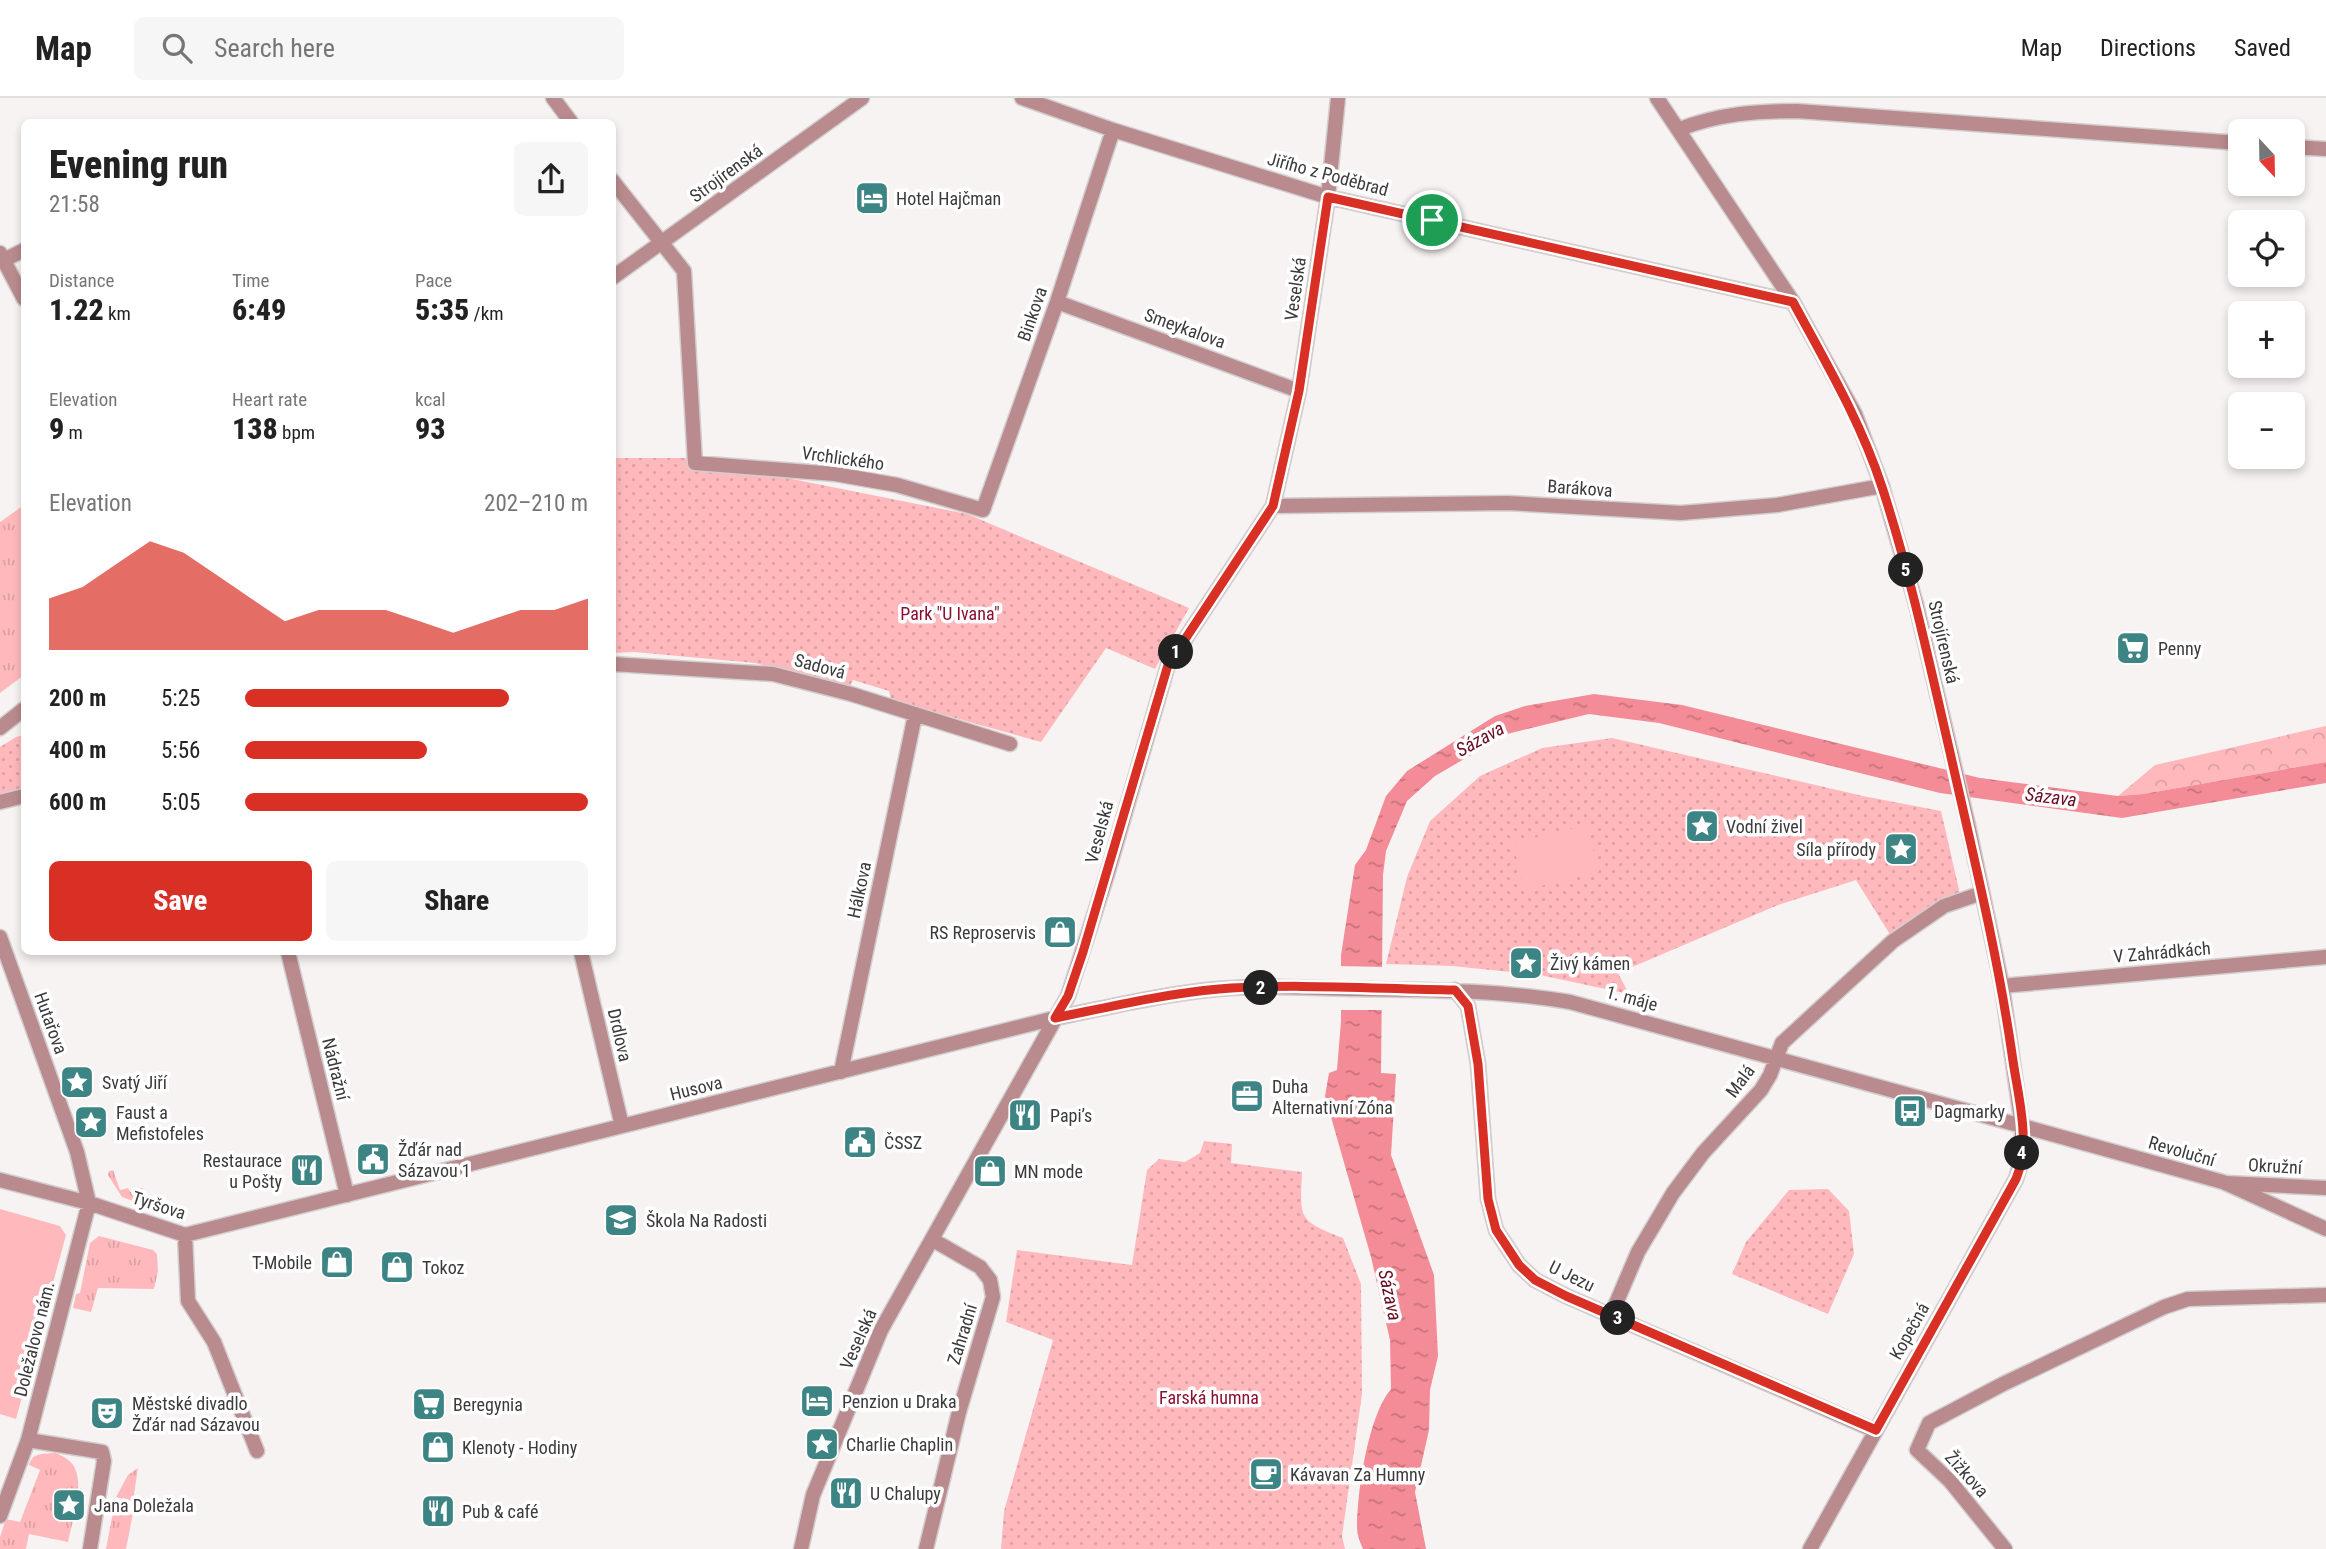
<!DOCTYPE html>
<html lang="en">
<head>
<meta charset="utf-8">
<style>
	:root { --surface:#fff; --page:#f6f6f6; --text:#222; --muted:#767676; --line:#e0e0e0; --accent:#d93025 }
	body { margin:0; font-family:"Roboto Condensed",sans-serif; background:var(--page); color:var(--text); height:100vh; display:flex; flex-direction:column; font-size:26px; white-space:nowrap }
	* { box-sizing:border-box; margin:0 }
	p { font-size:23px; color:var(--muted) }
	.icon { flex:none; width:38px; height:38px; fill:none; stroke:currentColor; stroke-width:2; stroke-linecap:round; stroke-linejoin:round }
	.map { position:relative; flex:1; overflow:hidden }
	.side { position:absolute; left:21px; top:21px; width:595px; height:836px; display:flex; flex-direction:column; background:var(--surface); border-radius:10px; box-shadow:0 4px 10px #0003 }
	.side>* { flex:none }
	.needle { width:46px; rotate:158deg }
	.buttons { position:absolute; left:2228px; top:21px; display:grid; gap:14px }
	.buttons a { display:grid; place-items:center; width:77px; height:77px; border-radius:10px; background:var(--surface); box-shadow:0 4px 10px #0003; font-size:35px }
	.pin { position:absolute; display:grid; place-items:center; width:60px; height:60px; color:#fff; margin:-30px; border:4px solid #fff; border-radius:50%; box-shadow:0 2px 7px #0007 }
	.km { position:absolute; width:35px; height:35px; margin:-18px; border-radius:50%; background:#222; color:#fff; font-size:19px; line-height:35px; text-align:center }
	.round { display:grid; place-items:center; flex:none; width:74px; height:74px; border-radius:10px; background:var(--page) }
	.head { display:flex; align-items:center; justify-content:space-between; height:119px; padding:0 28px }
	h1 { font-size:38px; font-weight:800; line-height:52px }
	.stats { display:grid; grid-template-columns:repeat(3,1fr); gap:10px; height:119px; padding:7px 28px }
	.stats div { display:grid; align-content:center }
	.stats b { font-size:30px; font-weight:800 }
	.stats small { font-size:19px; font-weight:400 }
	.stats p { font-size:19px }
	.chart { height:196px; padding:14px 28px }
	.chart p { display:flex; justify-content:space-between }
	.chart svg { width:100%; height:126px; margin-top:7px; fill:var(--accent); opacity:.7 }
	.action { display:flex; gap:14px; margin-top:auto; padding:14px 28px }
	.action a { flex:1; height:80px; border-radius:10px; background:var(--accent); color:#fff; font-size:28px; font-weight:800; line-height:80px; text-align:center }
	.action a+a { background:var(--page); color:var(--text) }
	ul { padding:0 28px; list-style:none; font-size:23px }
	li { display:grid; grid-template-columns:112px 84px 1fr; align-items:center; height:52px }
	li i { height:18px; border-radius:9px; background:var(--accent) }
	header { display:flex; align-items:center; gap:42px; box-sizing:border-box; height:98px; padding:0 35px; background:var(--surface); border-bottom:2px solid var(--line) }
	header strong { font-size:33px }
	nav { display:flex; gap:38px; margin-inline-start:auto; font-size:24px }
	.search { width:490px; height:63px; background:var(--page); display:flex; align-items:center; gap:18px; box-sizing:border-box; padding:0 24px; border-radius:10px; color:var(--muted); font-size:26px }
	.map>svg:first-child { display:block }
	.grass { fill:url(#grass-tufts) }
	.forest { fill:url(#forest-crowns) }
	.park { fill:url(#park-dots) }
	.pitch { fill:#ffb9bd }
	.water { fill:url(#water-ripples) }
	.pier { fill:#f8f3f3 }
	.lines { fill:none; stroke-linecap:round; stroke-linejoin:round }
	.minor-casing { stroke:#d2cece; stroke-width:17 }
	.tertiary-casing { stroke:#d2cece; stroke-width:17 }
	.minor { stroke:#b98b8e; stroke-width:14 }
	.tertiary { stroke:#b98b8e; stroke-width:14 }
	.route-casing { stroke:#fff; stroke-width:14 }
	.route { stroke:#d93025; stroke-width:9 }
	.labels { text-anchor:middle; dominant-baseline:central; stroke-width:7; stroke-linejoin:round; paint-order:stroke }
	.street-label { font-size:18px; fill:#3c3a3a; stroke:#fff }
	.poi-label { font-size:18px; fill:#3c3a3a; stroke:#fff; text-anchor:start }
	.park-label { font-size:18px; fill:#8b0f2f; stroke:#fff }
	.water-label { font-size:19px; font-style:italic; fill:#690d23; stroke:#fff }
</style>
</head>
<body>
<header>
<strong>Map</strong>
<div class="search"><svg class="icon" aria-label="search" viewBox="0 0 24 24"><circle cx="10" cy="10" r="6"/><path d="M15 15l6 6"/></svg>Search here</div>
<nav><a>Map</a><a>Directions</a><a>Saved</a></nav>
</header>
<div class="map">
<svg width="2326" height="1451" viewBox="0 0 2326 1451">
	<defs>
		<pattern id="grass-tufts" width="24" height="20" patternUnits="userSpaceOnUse" patternTransform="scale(1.75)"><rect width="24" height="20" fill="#ffb9bd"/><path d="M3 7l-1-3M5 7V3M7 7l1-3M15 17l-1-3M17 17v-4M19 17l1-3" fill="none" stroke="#dba0a3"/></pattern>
		<pattern id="forest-crowns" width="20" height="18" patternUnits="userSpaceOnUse" patternTransform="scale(1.75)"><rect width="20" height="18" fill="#ffb9bd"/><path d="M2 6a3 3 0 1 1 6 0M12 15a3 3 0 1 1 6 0" fill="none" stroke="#dba0a3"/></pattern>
		<pattern id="park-dots" width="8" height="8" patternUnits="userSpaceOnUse" patternTransform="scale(1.75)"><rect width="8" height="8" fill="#ffb9bd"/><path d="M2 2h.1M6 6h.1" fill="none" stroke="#dba0a3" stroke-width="1.8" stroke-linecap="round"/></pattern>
		<pattern id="water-ripples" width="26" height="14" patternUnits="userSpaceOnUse" patternTransform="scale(1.75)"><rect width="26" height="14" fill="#f38c96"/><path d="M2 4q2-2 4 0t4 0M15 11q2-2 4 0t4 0" fill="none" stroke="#c6737b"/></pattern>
	</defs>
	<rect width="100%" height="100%" fill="#f8f3f3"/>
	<!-- grass -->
	<path class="grass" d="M24 407V577L0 595V424Z
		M113 1072 120 1092 128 1090 130 1094 142 1090 152 1107 150 1109 122 1099 108 1077 109 1073Z
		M99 1138 153 1152 157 1156 158 1173 154 1191 98 1190 91 1214 73 1210 76 1196 80 1195 90 1145Z
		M56 1355C64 1359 73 1363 76 1373 83 1394 72 1423 68 1444L29 1436 26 1451H0V1439L6 1421 20 1424 40 1372 29 1367C32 1354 45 1356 56 1355Z
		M138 1370 133 1403 116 1399 128 1377Z
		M118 1407 134 1410 126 1451H106L114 1409Z"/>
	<!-- forest -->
	<path class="forest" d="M2326 628V664L2143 696 2118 698 2155 667Z"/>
	<!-- park -->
	<path class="park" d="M612 360H687L967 416 1189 510 1155 571 1106 550 1041 644 891 602 889 593 853 582 850 588 755 565 634 554 613 555Z
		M24 637V693L0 699V649L16 639Z
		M1612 640 1863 698 1941 713 1960 796 1891 838 1856 782 1778 807 1618 875 1629 896 1540 877 1452 868 1386 866 1407 779 1430 723 1480 678 1542 650Z
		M1204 1043 1232 1046 1231 1065 1302 1074C1300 1122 1298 1122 1343 1140L1361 1186 1362 1296 1342 1438 1345 1451H1001L1004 1413 1053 1242 1006 1224 1017 1152 1132 1167 1147 1072 1159 1061 1185 1064 1200 1055Z
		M1828 1091 1849 1113 1854 1156 1828 1216 1732 1176 1746 1144 1789 1092Z"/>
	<!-- pitch -->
	<path class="pitch" d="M1587 727 1599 774 1524 792 1513 745Z
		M0 1111 60 1128 66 1137 16 1321 0 1316Z"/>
	<!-- water -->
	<path class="water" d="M1594 596 1682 607 1980 680 2118 698 2143 696 2326 664V685L2122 720 1940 695 1659 625 1589 616 1507 636 1435 678 1407 703 1386 753 1383 777 1381 975 1396 976 1391 1057 1434 1177 1438 1258 1430 1292 1429 1332 1415 1394 1426 1451H1363C1360 1444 1357 1437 1357 1430 1357 1394 1368 1318 1391 1291L1390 1242 1371 1159 1325 998 1329 975 1337 972 1341 923V857L1355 767 1366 752 1386 698 1407 673 1495 618 1525 608Z"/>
	<!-- pier -->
	<path class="pier" d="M1337 868 1386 869 1385 912H1337Z"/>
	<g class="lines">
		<!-- minor casing -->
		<g class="minor-casing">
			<path id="minor" d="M553 0 571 24
				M1022 0 1113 32 1328 99 1793 204
				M1680 31C1718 16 1756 13 1797 13L2240 45
				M2292 49 2326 51
				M612 82 684 173 695 365 835 376 897 387 983 412 1057 204 1113 32
				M4 162 24 152
				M1057 204 1299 293
				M1273 408 1508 405 1681 415 1777 407 1882 388
				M612 566 773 576 851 596 1010 646
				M0 704 24 698
				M0 839 77 1054 89 1105 28 1342 0 1418
				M288 854 347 1097
				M581 854 622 1028
				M2002 888 2326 859
				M1455 892 1468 908 1478 966 1488 1101 1496 1132 1519 1167 1535 1182 1566 1198 1876 1333
				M841 974 915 617
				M0 1082 89 1105 185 1137 1055 920C1109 909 1163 896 1218 891 1264 887 1311 890 1357 891 1429 892 1500 892 1570 904L2022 1028V1061L2016 1081 1810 1451
				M2226 1085 2326 1090
				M185 1137 188 1203 214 1244 257 1353
				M1611 1217 1638 1154 1673 1095 1703 1055 1761 992 1770 977 1782 945 1893 843 1944 808 1982 795
				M28 1342 102 1354 104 1363 90 1451
				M801 1451 813 1397 881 1232 1068 898 1107 777 1168 567 1273 408 1299 293 1328 99 1338 0
				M926 1451 959 1314 993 1199 990 1182 980 1169 933 1142
				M2005 1451 1950 1383 1917 1352 1929 1325 2003 1286 2164 1209 2188 1201 2326 1197"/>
		</g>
		<!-- tertiary casing -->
		<g class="tertiary-casing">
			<path id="tertiary" d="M1657 0 1793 204 1855 316 1882 388 1916 506 1968 727 2002 888 2022 1028 2223 1084 2326 1131
				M0 155 24 201
				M612 180 862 0
				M0 630 24 611"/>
		</g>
		<!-- minor -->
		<use href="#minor" class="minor"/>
		<!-- tertiary -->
		<use href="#tertiary" class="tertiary"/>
	</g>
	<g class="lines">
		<!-- route casing -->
		<g class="route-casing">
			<path id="route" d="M1328 99 1793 204C1826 265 1860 322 1882 389 1910 475 1929 563 1949 650 1972 752 1997 853 2012 956 2017 995 2032 1043 2016 1081L1876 1332 1566 1198 1535 1182 1519 1167 1496 1132 1488 1101 1478 966 1468 908 1455 892C1377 891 1296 885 1219 891 1163 896 1109 909 1055 920L1068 898 1083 854 1168 567 1273 408 1299 293Z"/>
		</g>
		<!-- route -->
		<use href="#route" class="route"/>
	</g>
	<!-- icons -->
	<defs>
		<g id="hotel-square" transform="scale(1.75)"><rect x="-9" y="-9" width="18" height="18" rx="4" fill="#3d8585" stroke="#fff"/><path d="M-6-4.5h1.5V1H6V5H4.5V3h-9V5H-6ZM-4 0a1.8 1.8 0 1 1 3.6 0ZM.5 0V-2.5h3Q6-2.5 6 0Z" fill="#fff"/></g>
		<g id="supermarket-square" transform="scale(1.75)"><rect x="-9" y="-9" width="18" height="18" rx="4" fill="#3d8585" stroke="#fff"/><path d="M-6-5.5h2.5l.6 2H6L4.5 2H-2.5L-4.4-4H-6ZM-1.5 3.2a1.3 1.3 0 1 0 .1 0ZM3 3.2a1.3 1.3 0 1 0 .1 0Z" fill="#fff"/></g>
		<g id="sight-square" transform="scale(1.75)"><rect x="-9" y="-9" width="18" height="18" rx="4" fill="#3d8585" stroke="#fff"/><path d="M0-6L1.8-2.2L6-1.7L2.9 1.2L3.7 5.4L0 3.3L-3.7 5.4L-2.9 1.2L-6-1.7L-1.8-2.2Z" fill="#fff"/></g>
		<g id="shop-square" transform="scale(1.75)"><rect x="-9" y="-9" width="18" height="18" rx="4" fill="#3d8585" stroke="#fff"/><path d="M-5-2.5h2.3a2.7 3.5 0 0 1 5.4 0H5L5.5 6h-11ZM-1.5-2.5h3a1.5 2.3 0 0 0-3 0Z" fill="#fff"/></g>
		<g id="office-square" transform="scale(1.75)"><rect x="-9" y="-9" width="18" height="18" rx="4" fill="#3d8585" stroke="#fff"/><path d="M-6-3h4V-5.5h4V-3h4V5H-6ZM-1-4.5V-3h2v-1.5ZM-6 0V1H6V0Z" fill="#fff"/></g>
		<g id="bus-square" transform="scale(1.75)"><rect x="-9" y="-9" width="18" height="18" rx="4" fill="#3d8585" stroke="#fff"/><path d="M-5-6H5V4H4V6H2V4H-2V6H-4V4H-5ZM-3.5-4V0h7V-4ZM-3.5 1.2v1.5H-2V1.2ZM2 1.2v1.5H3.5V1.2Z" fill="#fff"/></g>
		<g id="restaurant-square" transform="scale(1.75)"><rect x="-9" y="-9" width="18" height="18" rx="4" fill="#3d8585" stroke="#fff"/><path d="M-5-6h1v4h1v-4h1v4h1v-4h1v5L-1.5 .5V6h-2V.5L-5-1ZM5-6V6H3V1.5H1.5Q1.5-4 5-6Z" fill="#fff"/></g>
		<g id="civic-square" transform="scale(1.75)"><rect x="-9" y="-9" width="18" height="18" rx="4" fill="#3d8585" stroke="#fff"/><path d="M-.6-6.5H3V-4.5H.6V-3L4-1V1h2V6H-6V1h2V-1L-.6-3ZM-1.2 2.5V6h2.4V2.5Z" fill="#fff"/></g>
		<g id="school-square" transform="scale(1.75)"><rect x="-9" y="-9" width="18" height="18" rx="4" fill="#3d8585" stroke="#fff"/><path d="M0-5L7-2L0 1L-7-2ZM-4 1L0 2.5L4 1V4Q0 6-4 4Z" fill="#fff"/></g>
		<g id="theatre-square" transform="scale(1.75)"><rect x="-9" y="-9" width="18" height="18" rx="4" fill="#3d8585" stroke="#fff"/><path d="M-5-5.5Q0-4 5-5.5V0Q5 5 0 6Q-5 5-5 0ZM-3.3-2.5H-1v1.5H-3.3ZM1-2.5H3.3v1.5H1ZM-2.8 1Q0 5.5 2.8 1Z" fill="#fff"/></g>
		<g id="cafe-square" transform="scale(1.75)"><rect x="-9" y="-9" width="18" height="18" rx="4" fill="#3d8585" stroke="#fff"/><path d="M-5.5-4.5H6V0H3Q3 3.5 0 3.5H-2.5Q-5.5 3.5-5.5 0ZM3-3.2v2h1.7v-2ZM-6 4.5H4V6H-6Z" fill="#fff"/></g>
	</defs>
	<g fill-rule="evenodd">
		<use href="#hotel-square" x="872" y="100"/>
		<use href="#supermarket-square" x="2133" y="550"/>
		<use href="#sight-square" x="1702" y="728"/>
		<use href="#sight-square" x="1901" y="751"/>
		<use href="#shop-square" x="1060" y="834"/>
		<use href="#sight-square" x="1526" y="865"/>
		<use href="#sight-square" x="77" y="984"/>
		<use href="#office-square" x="1247" y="998"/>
		<use href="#bus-square" x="1910" y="1013"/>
		<use href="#restaurant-square" x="1025" y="1017"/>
		<use href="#sight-square" x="91" y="1024"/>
		<use href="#civic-square" x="860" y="1044"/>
		<use href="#civic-square" x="373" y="1061"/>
		<use href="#restaurant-square" x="307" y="1072"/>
		<use href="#shop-square" x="990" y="1073"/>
		<use href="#school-square" x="621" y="1122"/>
		<use href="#shop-square" x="337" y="1164"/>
		<use href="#shop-square" x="397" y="1169"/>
		<use href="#hotel-square" x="817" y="1303"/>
		<use href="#supermarket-square" x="429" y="1306"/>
		<use href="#theatre-square" x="107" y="1315"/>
		<use href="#sight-square" x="822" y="1346"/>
		<use href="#shop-square" x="438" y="1349"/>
		<use href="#cafe-square" x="1266" y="1376"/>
		<use href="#restaurant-square" x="846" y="1395"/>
		<use href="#sight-square" x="69" y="1407"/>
		<use href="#restaurant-square" x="438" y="1413"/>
	</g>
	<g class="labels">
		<!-- street labels -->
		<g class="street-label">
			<text transform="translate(726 75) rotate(-36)">Strojírenská</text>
			<text transform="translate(1328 76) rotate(15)">Jiřího z Poděbrad</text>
			<text transform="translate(1295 191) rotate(-82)">Veselská</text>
			<text transform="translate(1032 216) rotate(-71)">Binkova</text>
			<text transform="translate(1185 230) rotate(20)">Smeykalova</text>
			<text transform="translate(843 360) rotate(8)">Vrchlického</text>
			<text transform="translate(1580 390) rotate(4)">Barákova</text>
			<text transform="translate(1944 544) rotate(77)">Strojírenská</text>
			<text transform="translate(820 568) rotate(15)">Sadová</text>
			<text transform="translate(1099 734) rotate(-75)">Veselská</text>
			<text transform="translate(859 792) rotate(-78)">Hálkova</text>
			<text transform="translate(2162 854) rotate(-5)">V Zahrádkách</text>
			<text transform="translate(1632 900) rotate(15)">1. máje</text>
			<text transform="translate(51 925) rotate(70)">Hutařova</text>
			<text transform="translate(620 937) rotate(77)">Drdlova</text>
			<text transform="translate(336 971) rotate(76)">Nádražní</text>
			<text transform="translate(1740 983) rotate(-53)">Malá</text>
			<text transform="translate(696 990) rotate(-14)">Husova</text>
			<text transform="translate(2182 1053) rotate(16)">Revoluční</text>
			<text transform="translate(2275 1068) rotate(3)">Okružní</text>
			<text transform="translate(159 1107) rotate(18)">Tyršova</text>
			<text transform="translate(1572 1178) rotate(26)">U Jezu</text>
			<text transform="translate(1909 1233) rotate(-61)">Kopečná</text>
			<text transform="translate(962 1236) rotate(-73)">Zahradní</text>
			<text transform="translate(34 1241) rotate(-76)">Doležalovo nám.</text>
			<text transform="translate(858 1241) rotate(-66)">Veselská</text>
			<text transform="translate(1967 1376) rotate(48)">Žižkova</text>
		</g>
		<!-- poi labels -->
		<g class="poi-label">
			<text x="896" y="100">Hotel Hajčman</text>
			<text x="2158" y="550">Penny</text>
			<text x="1726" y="728">Vodní živel</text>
			<text x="1876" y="751" text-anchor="end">Síla přírody</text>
			<text x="1036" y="834" text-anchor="end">RS Reproservis</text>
			<text x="1550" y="865">Živý kámen</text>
			<text x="102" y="984">Svatý Jiří</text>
			<text x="1272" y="988">Duha<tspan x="1272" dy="21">Alternativní Zóna</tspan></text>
			<text x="1934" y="1013">Dagmarky</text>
			<text x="116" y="1014">Faust a<tspan x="116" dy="21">Mefistofeles</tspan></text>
			<text x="1050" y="1017">Papi’s</text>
			<text x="884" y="1044">ČSSZ</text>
			<text x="398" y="1051">Žďár nad<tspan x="398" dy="21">Sázavou 1</tspan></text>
			<text x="282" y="1062" text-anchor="end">Restaurace<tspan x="282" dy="21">u Pošty</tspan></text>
			<text x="1014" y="1073">MN mode</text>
			<text x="646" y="1122">Škola Na Radosti</text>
			<text x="312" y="1164" text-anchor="end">T-Mobile</text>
			<text x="422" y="1169">Tokoz</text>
			<text x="842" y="1303">Penzion u Draka</text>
			<text x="132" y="1305">Městské divadlo<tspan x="132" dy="21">Žďár nad Sázavou</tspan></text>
			<text x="453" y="1306">Beregynia</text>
			<text x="846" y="1346">Charlie Chaplin</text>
			<text x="462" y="1349">Klenoty - Hodiny</text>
			<text x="1290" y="1376">Kávavan Za Humny</text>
			<text x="870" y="1395">U Chalupy</text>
			<text x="94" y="1407">Jana Doležala</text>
			<text x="462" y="1413">Pub &amp; café</text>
		</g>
		<!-- park labels -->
		<g class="park-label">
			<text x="950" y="515">Park "U Ivana"</text>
			<text x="1209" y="1299">Farská humna</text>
		</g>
		<!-- water labels -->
		<g class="water-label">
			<text transform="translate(1480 641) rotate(-29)">Sázava</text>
			<text transform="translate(2051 699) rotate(7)">Sázava</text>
			<text transform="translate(1390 1197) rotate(78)">Sázava</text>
		</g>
	</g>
</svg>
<div class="buttons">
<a><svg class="needle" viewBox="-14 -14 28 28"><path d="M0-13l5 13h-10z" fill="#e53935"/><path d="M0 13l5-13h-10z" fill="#767676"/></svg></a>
<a><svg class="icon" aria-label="locate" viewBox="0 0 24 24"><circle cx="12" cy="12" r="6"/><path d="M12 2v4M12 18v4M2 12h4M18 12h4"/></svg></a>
<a>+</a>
<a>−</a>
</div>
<div class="pin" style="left:1432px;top:122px;background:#1e9e55"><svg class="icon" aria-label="arrive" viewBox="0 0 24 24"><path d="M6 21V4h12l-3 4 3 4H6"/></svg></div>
<b class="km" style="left:1176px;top:554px">1</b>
<b class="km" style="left:1261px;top:890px">2</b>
<b class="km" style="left:1618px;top:1220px">3</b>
<b class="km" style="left:2022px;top:1055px">4</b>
<b class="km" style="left:1906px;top:472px">5</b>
<section class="side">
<div class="head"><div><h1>Evening run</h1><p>21:58</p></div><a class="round"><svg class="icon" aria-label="share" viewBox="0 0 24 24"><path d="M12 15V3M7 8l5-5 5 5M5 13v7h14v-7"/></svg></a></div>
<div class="stats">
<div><p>Distance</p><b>1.22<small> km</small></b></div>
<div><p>Time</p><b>6:49</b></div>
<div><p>Pace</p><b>5:35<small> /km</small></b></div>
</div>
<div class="stats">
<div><p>Elevation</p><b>9<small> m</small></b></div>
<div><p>Heart rate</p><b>138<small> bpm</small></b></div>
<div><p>kcal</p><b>93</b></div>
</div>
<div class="chart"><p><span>Elevation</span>202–210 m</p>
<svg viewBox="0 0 160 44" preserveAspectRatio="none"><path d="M0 44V26L10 22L20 14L30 6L40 10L50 18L60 26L70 34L80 30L90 30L100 30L110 34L120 38L130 34L140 30L150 30L160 26V44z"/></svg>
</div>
<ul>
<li><b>200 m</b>5:25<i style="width:77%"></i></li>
<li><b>400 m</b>5:56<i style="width:53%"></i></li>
<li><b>600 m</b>5:05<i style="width:100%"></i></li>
</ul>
<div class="action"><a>Save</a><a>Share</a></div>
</section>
</div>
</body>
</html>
